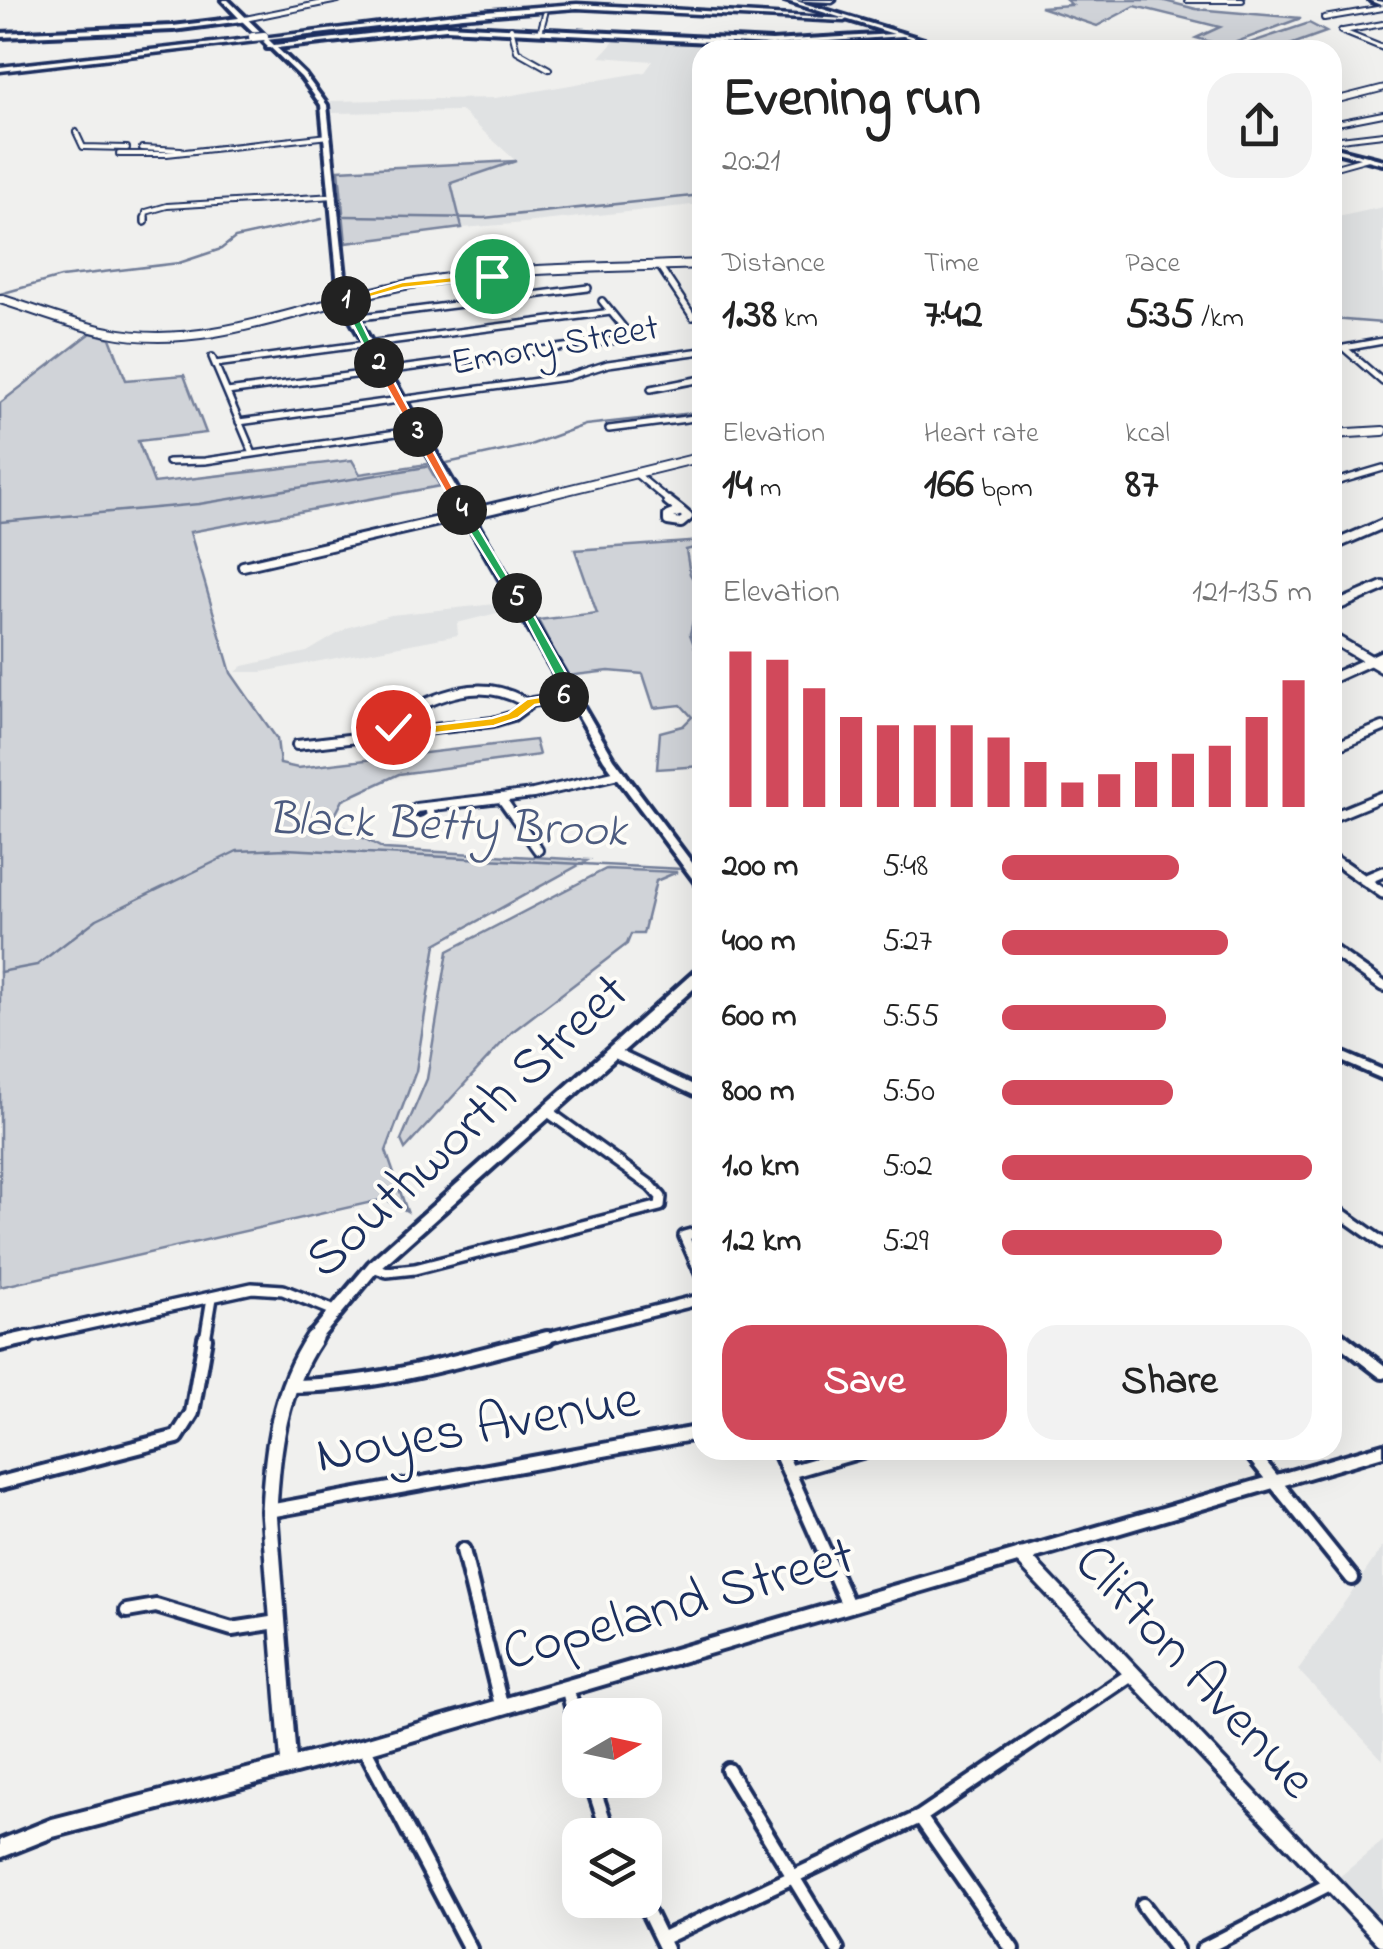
<!DOCTYPE html>
<html lang="en">
<head>
<meta charset="utf-8">
<style>
	:root { --surface:#fff; --page:#f2f2f2; --text:#222; --muted:#767676; --accent:#d1495b }
	body { margin:0; font-family:"Indie Flower",sans-serif; background:var(--page); color:var(--text); height:100vh; display:flex; flex-direction:column; font-size:38px; white-space:nowrap }
	* { box-sizing:border-box; margin:0 }
	p { font-size:32px; color:var(--muted) }
	.icon { flex:none; width:55px; height:55px; fill:none; stroke:currentColor; stroke-width:2; stroke-linecap:round; stroke-linejoin:round }
	.map { position:relative; flex:1; overflow:hidden }
	.side { position:absolute; left:692px; top:40px; width:650px; height:1420px; display:flex; flex-direction:column; background:var(--surface); border-radius:30px; box-shadow:0 10px 40px #0002 }
	.side>* { flex:none }
	.needle { width:65px; rotate:81deg }
	.fabs { position:absolute; left:562px; top:1698px; display:grid; gap:20px }
	.fabs a { display:grid; place-items:center; width:100px; height:100px; border-radius:20px; background:var(--surface); box-shadow:0 10px 40px #0002; font-size:50px }
	.pin { position:absolute; display:grid; place-items:center; width:85px; height:85px; color:#fff; margin:-42px; border:5px solid #fff; border-radius:50%; box-shadow:0 2px 10px #0007 }
	.km { position:absolute; width:50px; height:50px; margin:-25px; border-radius:50%; background:#222; color:#fff; font-size:28px; line-height:50px; text-align:center }
	.round { display:grid; place-items:center; flex:none; width:105px; height:105px; border-radius:30px; background:var(--page) }
	.head { display:flex; align-items:center; justify-content:space-between; height:170px; padding:0 30px }
	h1 { font-size:55px; font-weight:700; line-height:75px }
	.figures { display:grid; grid-template-columns:repeat(3,1fr); gap:15px; height:170px; padding:10px 30px }
	.figures div { display:grid; align-content:center }
	.figures b { font-size:42px; font-weight:700 }
	.figures small { font-size:28px; font-weight:400 }
	.figures p { font-size:28px }
	.chart { height:280px; padding:20px 30px }
	.chart p { display:flex; justify-content:space-between }
	.chart svg { width:100%; height:180px; margin-top:10px; stroke:var(--accent); stroke-width:6 }
	.action { display:flex; gap:20px; margin-top:auto; padding:20px 30px }
	.action a { flex:1; height:115px; border-radius:30px; background:var(--accent); color:#fff; font-size:40px; font-weight:700; line-height:115px; text-align:center }
	.action a+a { background:var(--page); color:var(--text) }
	ul { padding:0 30px; list-style:none; font-size:32px }
	li { display:grid; grid-template-columns:160px 120px 1fr; align-items:center; height:75px }
	li i { height:25px; border-radius:12px; background:var(--accent) }
	.map>svg:first-child { display:block }
	.built { fill:#e0e2e3 }
	.green { fill:#d0d3d8; stroke:#76819b; stroke-width:2.5 }
	.lines { fill:none; stroke-linecap:round; stroke-linejoin:round }
	.stream { stroke:#6f7b97; stroke-width:2.5 }
	.minor-far4-casing { stroke:#1b2f5e; stroke-width:8 }
	.minor-far3-casing { stroke:#1b2f5e; stroke-width:10 }
	.minor-far2-casing { stroke:#1b2f5e; stroke-width:14 }
	.minor-far1-casing { stroke:#1b2f5e; stroke-width:16 }
	.minor-casing { stroke:#1b2f5e; stroke-width:20 }
	.tertiary-far4-casing { stroke:#1b2f5e; stroke-width:9 }
	.tertiary-far3-casing { stroke:#1b2f5e; stroke-width:12 }
	.tertiary-far2-casing { stroke:#1b2f5e; stroke-width:15 }
	.tertiary-far1-casing { stroke:#1b2f5e; stroke-width:20 }
	.tertiary-casing { stroke:#1b2f5e; stroke-width:22 }
	.secondary-casing { stroke:#1b2f5e; stroke-width:8 }
	.motorway-casing { stroke:#1b2f5e; stroke-width:7 }
	.minor-far4 { stroke:#fdfcf7; stroke-width:4 }
	.minor-far3 { stroke:#fdfcf7; stroke-width:5 }
	.minor-far2 { stroke:#fdfcf7; stroke-width:8 }
	.minor-far1 { stroke:#fdfcf7; stroke-width:9 }
	.minor { stroke:#fdfcf7; stroke-width:12 }
	.tertiary-far4 { stroke:#fdfcf7; stroke-width:5 }
	.tertiary-far3 { stroke:#fdfcf7; stroke-width:8 }
	.tertiary-far2 { stroke:#fdfcf7; stroke-width:9 }
	.tertiary-far1 { stroke:#fdfcf7; stroke-width:12 }
	.tertiary { stroke:#fdfcf7; stroke-width:15 }
	.secondary { fill:#fdfcf7; fill-rule:evenodd }
	.motorway { fill:#fdfcf7; fill-rule:evenodd }
	.motorway-bridge-casing { stroke:#1b2f5e; stroke-width:11; stroke-linecap:butt }
	.motorway-bridge { stroke:#fdfcf7; stroke-width:8 }
	.split-1 { fill:#f5b400; stroke:#fff; stroke-width:2.5 }
	.split-2 { fill:#22a559; stroke:#fff; stroke-width:2.5 }
	.split-3 { fill:#f0652b; stroke:#fff; stroke-width:2.5 }
	.split-4 { fill:#f0652b; stroke:#fff; stroke-width:2.5 }
	.split-5 { fill:#22a559; stroke:#fff; stroke-width:2.5 }
	.split-6 { fill:#22a559; stroke:#fff; stroke-width:2.5 }
	.split-7 { fill:#f5b400; stroke:#fff; stroke-width:2.5 }
	.labels { text-anchor:middle; dominant-baseline:central; stroke-width:8; stroke-linejoin:round; paint-order:stroke }
	.far-street-label { font-size:38px; fill:#1b2f5e; stroke:#fdfcf7 }
	.water-label { font-size:48px; font-style:italic; fill:#4c5b7f; stroke:#fdfcf7 }
	.near-street-label { font-size:55px; fill:#1b2f5e; stroke:#fdfcf7 }
</style>
</head>
<body>
<div class="map">
<svg width="1383" height="1949" viewBox="0 0 1383 1949">
	<rect width="100%" height="100%" fill="#f0f0ee"/>
	<filter id="ink" filterUnits="userSpaceOnUse"><feTurbulence type="fractalNoise" baseFrequency=".01" numOctaves="2"/><feDisplacementMap in="SourceGraphic" scale="20" xChannelSelector="R" yChannelSelector="G"/><feConvolveMatrix kernelMatrix="1 2 1 2 8 2 1 2 1" color-interpolation-filters="sRGB"/></filter>
	<g filter="url(#ink)">
		<!-- built -->
		<path class="built" d="M620 35 773 45 902 37 946 50H702V204L514 224 462 228 450 183 516 161 461 111 333 113 331 101 495 98 645 72 653 61 600 57Z
			M1383 207V323L1333 318V218Z
			M514 602 517 608 457 623 458 635 262 672H236L243 666 307 652 349 627 391 615Z
			M1383 1546V1760L1298 1670Z
			M1383 1841V1926L1338 1878Z"/>
		<!-- green -->
		<path class="green" d="M1066 0H1161L1196 9 1301 18 1226 46 1196 38 1220 27 1135 6 1097 26 1040 7 1072 5Z
			M1309 23 1326 32 1276 50 1235 48Z
			M516 161 451 183 462 228 346 243 339 170Z
			M91 333 110 338 126 380 184 375 206 433 138 441 154 483 352 460 360 474 427 464 440 486 190 532 231 673 277 739 280 764 298 768 535 740 539 755 399 774 343 800 332 821 384 849 588 860 436 944 416 1071 386 1151 407 1211 385 1199 0 1287V403Z
			M702 541V546L686 550 690 574 700 590 690 634 702 667V766L657 769 660 732 683 726 692 717 681 705 654 708 643 674 609 671 567 676 538 620 597 613 575 550Z
			M606 869 677 872 656 881 643 934H631L627 944 512 1032 405 1149 401 1140 427 1079 448 951Z"/>
		<g class="lines">
			<!-- stream -->
			<path class="stream" d="M346 216 484 218 702 195
				M0 294 61 277 179 263 221 249 235 238 322 219
				M1332 319 1383 323
				M447 463 530 445 585 425 702 412
				M0 522 199 504 426 467
				M699 863 702 860
				M0 972 37 965 97 919 237 851 286 849 683 869"/>
			<!-- minor-far4 casing -->
			<g class="minor-far4-casing">
				<path id="minor-far4" d="M1187 0H1242
					M1324 18 1383 8
					M240 20 338 0
					M511 28 517 51 549 69
					M541 29 545 14
					M1341 31 1383 48
					M1343 31 1383 24
					M1332 75 1336 74
					M1332 124 1383 114
					M76 132 83 147 127 148
					M1332 140 1383 134
					M142 148 181 150
					M119 154H167L329 136
					M1332 168 1368 158
					M145 220 146 212 167 206 335 196"/>
			</g>
			<!-- minor-far3 casing -->
			<g class="minor-far3-casing">
				<path id="minor-far3" d="M145 222V218
					M660 267 693 317
					M602 301 632 338
					M353 318 588 288
					M1383 341 1344 348 1383 382
					M212 357 253 454
					M215 364 611 312
					M651 389 702 379
					M227 392 632 338
					M1332 409 1338 413
					M239 422 567 377 608 364 702 351
					M609 429 702 417
					M168 462 205 461 417 430
					M635 473 671 503
					M1332 483 1383 468"/>
			</g>
			<!-- minor-far2 casing -->
			<g class="minor-far2-casing">
				<path id="minor-far2" d="M668 501 681 511
					M681 511 688 517 681 523 668 521V516Z
					M1332 546 1383 524
					M243 566 465 515
					M1332 608 1383 586
					M1332 678 1383 655
					M395 734 396 717C439 696 481 675 526 703
					M297 745 493 722 513 716 532 702 573 696
					M1332 748 1383 727
					M501 798 538 850
					M429 807 431 816C423 823 415 825 406 818L416 808 533 794 618 774
					M1332 817 1383 796
					M1332 858 1347 868"/>
			</g>
			<!-- minor-far1 casing -->
			<g class="minor-far1-casing">
				<path id="minor-far1" d="M1344 866 1383 893
					M1364 880 1383 872
					M1332 950 1383 986
					M612 1052 702 1094
					M1332 1207 1383 1243
					M702 1231 684 1236 702 1277
					M373 1267 387 1272 415 1269 660 1206 661 1197 651 1186 547 1111
					M1332 1333 1342 1340
					M16 1340 252 1288 283 1290 330 1309
					M205 1340 212 1298
					M537 1340 702 1299"/>
			</g>
			<!-- minor casing -->
			<g class="minor-casing">
				<path id="minor" d="M1339 1338 1383 1372
					M0 1344 27 1338
					M290 1386C377 1386 463 1359 547 1338
					M779 1450 848 1605
					M1249 1450 1352 1578
					M789 1472 865 1450
					M0 1483 177 1437 192 1413 205 1338
					M269 1511 702 1432
					M463 1550 501 1705
					M127 1611 156 1606 232 1629 277 1622
					M567 1687 580 1737
					M364 1747 470 1949
					M728 1770 837 1949
					M591 1780 609 1835
					M920 1817 1012 1949
					M642 1900 666 1949
					M1143 1905 1176 1949
					M661 1939 920 1817 1130 1675
					M1203 1949 1330 1884"/>
			</g>
			<!-- tertiary-far4 casing -->
			<g class="tertiary-far4-casing">
				<path id="tertiary-far4" d="M1332 101 1383 88"/>
			</g>
			<!-- tertiary-far3 casing -->
			<g class="tertiary-far3-casing">
				<path id="tertiary-far3" d="M0 299C36 310 72 325 109 332 212 354 322 297 422 282 514 267 609 268 702 264
					M1332 434 1383 431
					M514 503 702 457"/>
			</g>
			<!-- tertiary-far2 casing -->
			<g class="tertiary-far2-casing">
				<path id="tertiary-far2" d="M465 515 524 501
					M1332 638 1383 668"/>
			</g>
			<!-- tertiary-far1 casing -->
			<g class="tertiary-far1-casing">
				<path id="tertiary-far1" d="M312 1340 373 1267 702 973"/>
			</g>
			<!-- tertiary casing -->
			<g class="tertiary-casing">
				<path id="tertiary" d="M1021 1556 1383 1938
					M289 1767 269 1511C272 1450 279 1390 314 1338"/>
			</g>
			<!-- secondary casing -->
			<g class="secondary-casing">
				<path id="secondary" d="M222 0H228L274 45 446 25 772 41 894 34 784 0H793L957 50H948L903 36 772 45 446 29 277 48 305 75 327 105 346 286 354 312 614 759 702 876V886H698L604 760 346 312 338 286 321 105 301 77 271 48H267L268 46 242 21 173 30 0 37V33L173 26 239 18Z
					M1370 0 1383 2V6L1371 1Z
					M1332 147 1383 160V164L1332 151Z
					M1332 1048 1383 1070V1079L1332 1057Z
					M1383 1444V1456L364 1755 53 1837 0 1858V1840L52 1819 364 1739Z"/>
			</g>
			<!-- motorway casing -->
			<g class="motorway-casing">
				<path id="motorway" d="M786 0H835L832 2Z
					M577 4 847 19 844 21 577 8 463 17 266 40 263 38 471 12Z
					M258 38 256 41 0 71V67Z"/>
			</g>
			<!-- minor-far4 -->
			<use href="#minor-far4" class="minor-far4"/>
			<!-- minor-far3 -->
			<use href="#minor-far3" class="minor-far3"/>
			<!-- minor-far2 -->
			<use href="#minor-far2" class="minor-far2"/>
			<!-- minor-far1 -->
			<use href="#minor-far1" class="minor-far1"/>
			<!-- minor -->
			<use href="#minor" class="minor"/>
			<!-- tertiary-far4 -->
			<use href="#tertiary-far4" class="tertiary-far4"/>
			<!-- tertiary-far3 -->
			<use href="#tertiary-far3" class="tertiary-far3"/>
			<!-- tertiary-far2 -->
			<use href="#tertiary-far2" class="tertiary-far2"/>
			<!-- tertiary-far1 -->
			<use href="#tertiary-far1" class="tertiary-far1"/>
			<!-- tertiary -->
			<use href="#tertiary" class="tertiary"/>
			<!-- secondary -->
			<use href="#secondary" class="secondary"/>
			<!-- motorway -->
			<use href="#motorway" class="motorway"/>
			<!-- motorway-bridge casing -->
			<g class="motorway-bridge-casing">
				<path id="motorway-bridge" d="M253 37 264 36"/>
			</g>
			<!-- motorway-bridge -->
			<use href="#motorway-bridge" class="motorway-bridge"/>
		</g>
	</g>
	<!-- split-1 -->
	<path class="split-1" d="M492 273 495 278 403 288 346 304 341 301 402 282Z"/>
	<!-- split-2 -->
	<path class="split-2" d="M346 298 351 301 382 365 373 363 341 301Z"/>
	<!-- split-3 -->
	<path class="split-3" d="M379 359 384 363 422 434 412 432 373 363Z"/>
	<!-- split-4 -->
	<path class="split-4" d="M418 428 423 432 466 512 456 510 412 432Z"/>
	<!-- split-5 -->
	<path class="split-5" d="M462 506 468 510 522 601 511 598 456 510Z"/>
	<!-- split-6 -->
	<path class="split-6" d="M513 595 524 598 579 696 577 699 564 701 557 697 564 693Z"/>
	<!-- split-7 -->
	<path class="split-7" d="M564 693 569 694V700L535 705 518 718 494 726 395 738 390 737 386 727 393 723 400 729 492 718 508 713 527 699Z"/>
	<g class="labels">
		<!-- far-street labels -->
		<g class="far-street-label">
			<text transform="translate(555 347) rotate(-10)">Emory Street</text>
		</g>
		<!-- water labels -->
		<g class="water-label">
			<text transform="translate(447 827) rotate(2)">Black Betty Brook</text>
		</g>
		<!-- near-street labels -->
		<g class="near-street-label">
			<text transform="translate(469 1128) rotate(-43)">Southworth Street</text>
			<text transform="translate(478 1430) rotate(-10)">Noyes Avenue</text>
			<text transform="translate(679 1607) rotate(-16)">Copeland Street</text>
			<text transform="translate(1193 1673) rotate(47)">Clifton Avenue</text>
		</g>
	</g>
</svg>
<div class="fabs">
<a><svg class="needle" viewBox="-14 -14 28 28"><path d="M0-13l5 13h-10z" fill="#e53935"/><path d="M0 13l5-13h-10z" fill="#767676"/></svg></a>
<a><svg class="icon" aria-label="layers" viewBox="0 0 24 24"><path d="M12 4l9 5-9 5-9-5zM3 14l9 5 9-5"/></svg></a>
</div>
<div class="pin" style="left:492px;top:276px;background:#1e9e55"><svg class="icon" aria-label="arrive" viewBox="0 0 24 24"><path d="M6 21V4h12l-3 4 3 4H6"/></svg></div>
<div class="pin" style="left:393px;top:727px;background:#d93025"><svg class="icon" aria-label="check" viewBox="0 0 24 24"><path d="M5 12l5 5 9-10"/></svg></div>
<b class="km" style="left:346px;top:301px">1</b>
<b class="km" style="left:379px;top:363px">2</b>
<b class="km" style="left:418px;top:432px">3</b>
<b class="km" style="left:462px;top:510px">4</b>
<b class="km" style="left:517px;top:598px">5</b>
<b class="km" style="left:564px;top:697px">6</b>
<section class="side">
<div class="head"><div><h1>Evening run</h1><p>20:21</p></div><a class="round"><svg class="icon" aria-label="share" viewBox="0 0 24 24"><path d="M12 15V3M7 8l5-5 5 5M5 13v7h14v-7"/></svg></a></div>
<div class="figures">
<div><p>Distance</p><b>1.38<small> km</small></b></div>
<div><p>Time</p><b>7:42</b></div>
<div><p>Pace</p><b>5:35<small> /km</small></b></div>
</div>
<div class="figures">
<div><p>Elevation</p><b>14<small> m</small></b></div>
<div><p>Heart rate</p><b>166<small> bpm</small></b></div>
<div><p>kcal</p><b>87</b></div>
</div>
<div class="chart"><p><span>Elevation</span>121–135 m</p>
<svg viewBox="0 0 160 44" preserveAspectRatio="none"><path d="M5 44V6M15 44V8M25 44V15M35 44V22M45 44V24M55 44V24M65 44V24M75 44V27M85 44V33M95 44V38M105 44V36M115 44V33M125 44V31M135 44V29M145 44V22M155 44V13"/></svg>
</div>
<ul>
<li><b>200 m</b>5:48<i style="width:57%"></i></li>
<li><b>400 m</b>5:27<i style="width:73%"></i></li>
<li><b>600 m</b>5:55<i style="width:53%"></i></li>
<li><b>800 m</b>5:50<i style="width:55%"></i></li>
<li><b>1.0 km</b>5:02<i style="width:100%"></i></li>
<li><b>1.2 km</b>5:29<i style="width:71%"></i></li>
</ul>
<div class="action"><a>Save</a><a>Share</a></div>
</section>
</div>
</body>
</html>
